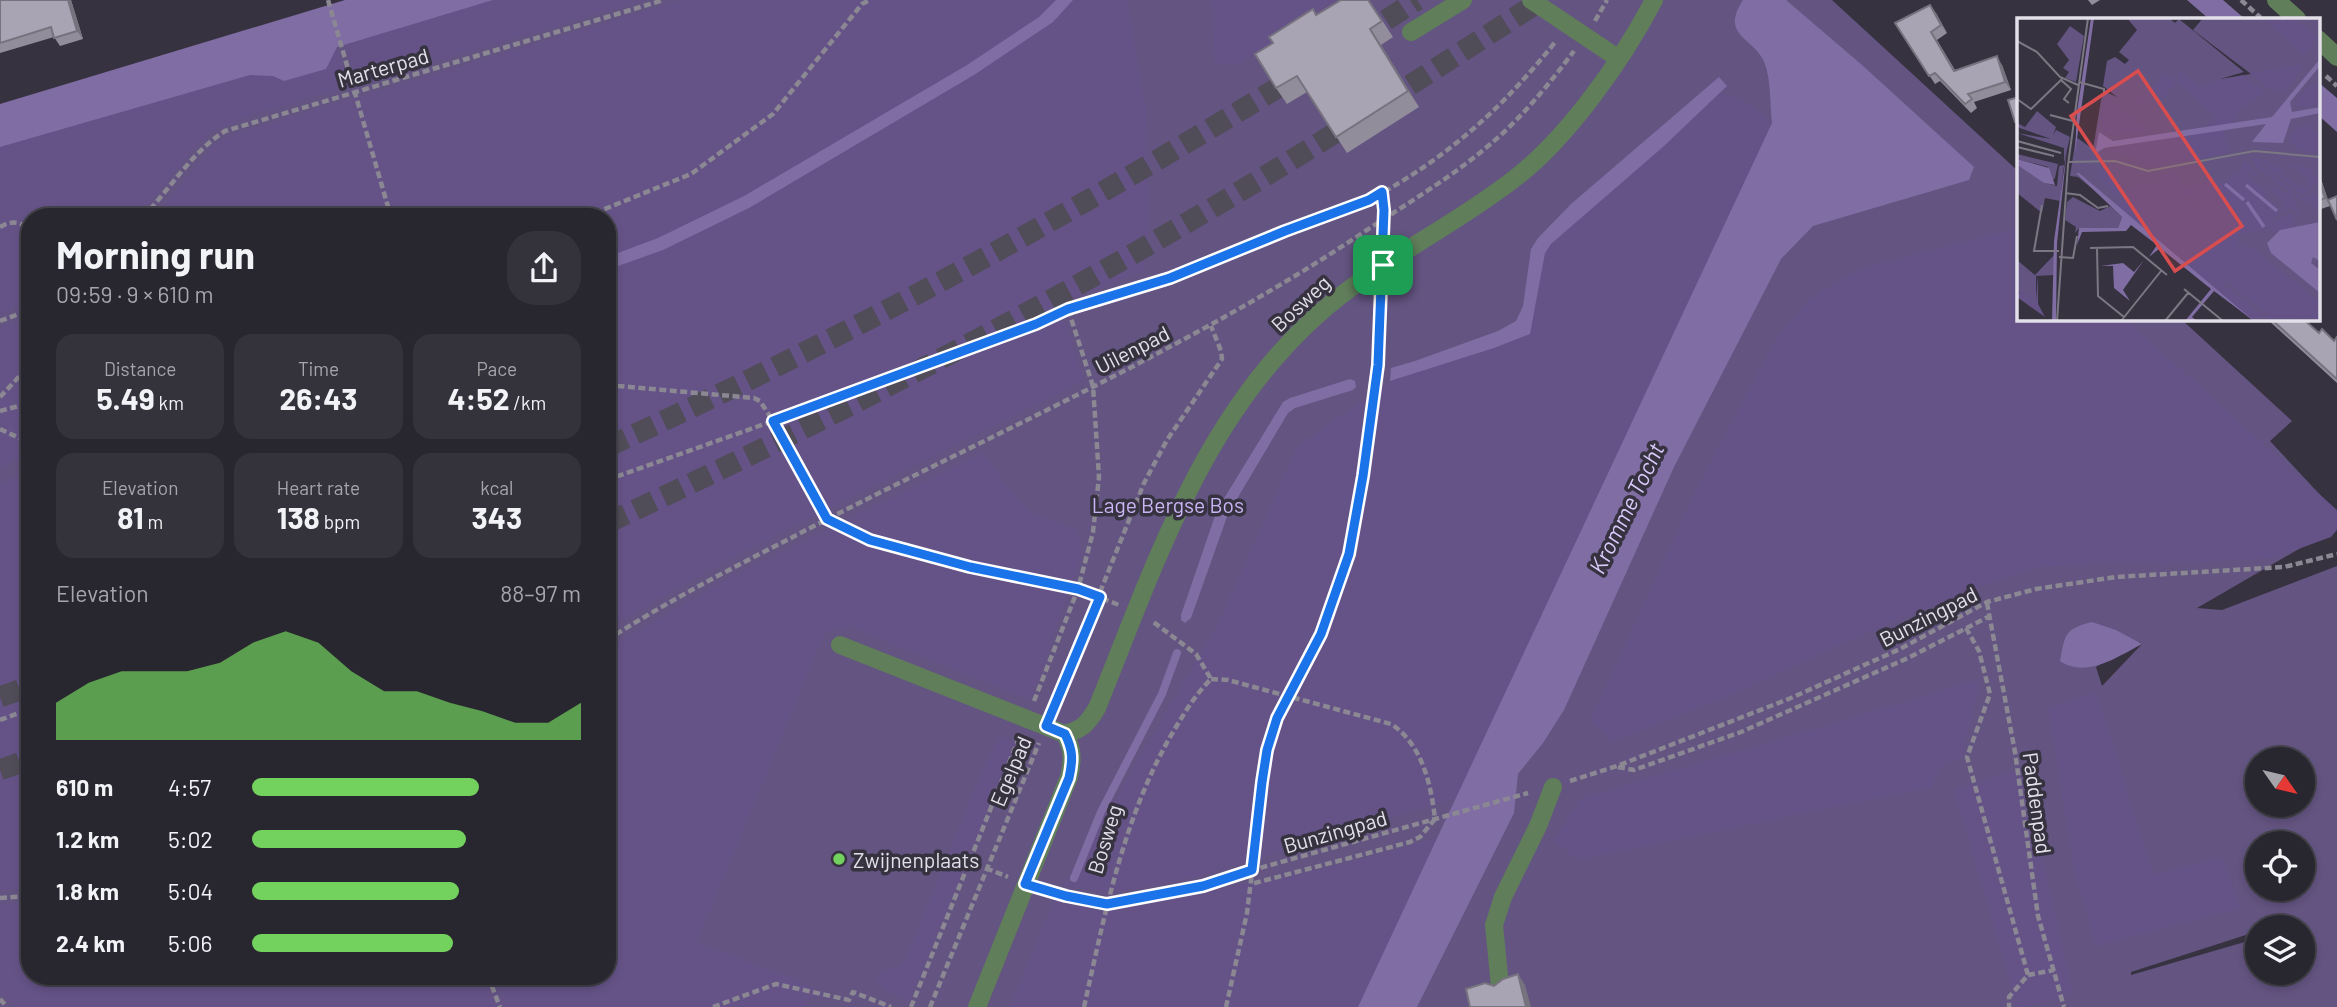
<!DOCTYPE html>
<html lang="en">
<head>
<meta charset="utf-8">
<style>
	:root { --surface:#28262f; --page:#34323b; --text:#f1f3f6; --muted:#a5a5aa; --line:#44434b; --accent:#73d25d }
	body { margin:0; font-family:Barlow,sans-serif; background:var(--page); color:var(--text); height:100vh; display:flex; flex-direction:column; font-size:26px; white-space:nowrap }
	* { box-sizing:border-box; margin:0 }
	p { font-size:23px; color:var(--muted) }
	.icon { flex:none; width:38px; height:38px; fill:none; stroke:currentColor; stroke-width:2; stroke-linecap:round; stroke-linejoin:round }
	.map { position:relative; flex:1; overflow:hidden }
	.drawer { position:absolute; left:21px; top:208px; width:595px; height:777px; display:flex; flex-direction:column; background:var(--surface); border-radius:28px; box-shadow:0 4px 10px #0003,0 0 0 2px var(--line) }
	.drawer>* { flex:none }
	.needle { width:46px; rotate:124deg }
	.fabs { position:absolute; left:2245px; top:747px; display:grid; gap:14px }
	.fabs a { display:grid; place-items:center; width:70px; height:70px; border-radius:50%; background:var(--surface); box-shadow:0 4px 10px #0003,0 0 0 2px var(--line); font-size:35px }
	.pin { position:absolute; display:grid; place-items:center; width:60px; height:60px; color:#fff; margin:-30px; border-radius:14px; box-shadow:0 4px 10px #0006 }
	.round { display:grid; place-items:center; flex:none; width:74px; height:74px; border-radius:28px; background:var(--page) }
	.overview { display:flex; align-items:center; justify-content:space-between; height:119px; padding:0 35px }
	h1 { font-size:38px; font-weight:700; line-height:52px }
	.metrics { display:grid; grid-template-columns:repeat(3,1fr); gap:10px; height:119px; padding:7px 35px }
	.metrics div { display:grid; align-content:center; border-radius:18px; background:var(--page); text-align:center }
	.metrics b { font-size:30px; font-weight:700 }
	.metrics small { font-size:19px; font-weight:400 }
	.metrics p { font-size:19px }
	.chart { height:196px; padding:14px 35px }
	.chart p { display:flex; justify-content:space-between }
	.chart svg { width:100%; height:126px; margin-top:7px; fill:var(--accent); opacity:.7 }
	ul { padding:0 35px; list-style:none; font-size:23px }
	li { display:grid; grid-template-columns:112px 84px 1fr; align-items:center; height:52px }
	li i { height:18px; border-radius:9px; background:var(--accent) }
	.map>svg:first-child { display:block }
	.green { fill:#635481; fill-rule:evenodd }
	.forest { fill:#655387 }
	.water { fill:#806da4 }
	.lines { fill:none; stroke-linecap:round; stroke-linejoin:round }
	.stream { stroke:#806da4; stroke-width:8 }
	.highway-tunnel { stroke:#504c58; stroke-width:21; stroke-dasharray:21 10; stroke-linecap:butt }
	.path { stroke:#8b8893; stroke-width:4.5; stroke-dasharray:7 3.5; stroke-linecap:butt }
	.minor { stroke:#607e5a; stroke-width:18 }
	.wall { fill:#918d9b }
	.shaded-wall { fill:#76737e }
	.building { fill:#a9a4b4; stroke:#76737e; stroke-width:2 }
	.route-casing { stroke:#fff; stroke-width:14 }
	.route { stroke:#1a73e8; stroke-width:9 }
	.poi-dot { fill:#73d25d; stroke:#36323f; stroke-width:2.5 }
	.labels { text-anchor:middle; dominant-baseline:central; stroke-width:7; stroke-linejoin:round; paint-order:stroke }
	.street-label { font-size:21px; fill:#e3e0e9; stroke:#36323f }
	.park-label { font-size:21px; fill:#cab5f5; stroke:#36323f }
	.poi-label { font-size:21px; fill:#e3e0e9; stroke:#36323f; text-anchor:start }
	.water-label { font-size:23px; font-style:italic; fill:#d9cafb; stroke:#36323f }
	.inset-river { fill:none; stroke:#806da4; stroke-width:3.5 }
	.inset-road { fill:none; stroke:#7b7883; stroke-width:2 }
	.view { fill:#d94d4f; fill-opacity:0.15; stroke:#d94d4f; stroke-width:3.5 }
	.inset-edge { fill:none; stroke:#e3e0e9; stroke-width:3.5 }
</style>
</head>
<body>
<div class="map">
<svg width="2337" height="1007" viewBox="0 0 2337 1007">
	<rect width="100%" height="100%" fill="#36323f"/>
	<!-- green -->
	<path class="green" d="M434 0H1832L2018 171V318L2181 319 2292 421 2270 441 2337 513V527L2197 608 2222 610 2337 566V1007H0V137ZM30 217H607V976H30ZM2139 642 2142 644 2102 686 2096 667ZM2258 760H2303V805H2258ZM2258 844H2303V889H2258ZM2258 928H2303V973H2258ZM2252 933 2255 939 2131 975V972Z"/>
	<!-- forest -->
	<path class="forest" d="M493 0H646L357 85 345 44Z
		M681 0H1056L1039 17 967 65 744 196 658 238 607 257V217H153L214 145 233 134Z
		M1073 0H1127L1146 109 1149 228 1144 271 1066 302 1061 307 1084 380 727 561 607 629V270L663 250 749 208 974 75 1053 22Z
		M1212 0H1340L1239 64 1215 65Z
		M337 47 351 87 255 114 215 130 199 143 138 217H30V304L0 315V147L250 75 273 76 284 81Z
		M1720 93C1743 98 1755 107 1772 123L1456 798 1197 877 1137 889 1104 891 1063 886 1217 626 1297 447 1390 381 1494 348 1530 334 1545 253 1551 244 1664 146Z
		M2018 228V318L2125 319 2337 510V530L2331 537 2274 558 2167 564 2104 563 2041 567 1979 587 1846 642 1738 692 1612 742 1590 721 1696 490 1779 333 1810 298 1862 268Z
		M30 316V462L28 459 18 460 0 468V327Z
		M983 452 1004 482 1030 513 1077 530 1082 555 1031 701 851 627 825 632 697 942 798 980 833 999 812 997 804 1007H15L0 992V904L30 902V976H607V648L732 576Z
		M30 469V888L0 890V484L26 473Z
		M1981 679 1962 757 1939 768 1932 787 1577 860 1554 840 1581 798Z
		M2097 693 2153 874 2224 857 2240 908 2096 946 2074 871 2048 707Z
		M999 736 1016 742 910 1001C898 994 882 993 877 979L883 970 900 967 906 959 980 775Z
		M2023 769 2073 993 2026 1007H2017L1954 789Z
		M1437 838 1358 1007H1010L1054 900 1101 911 1321 869Z"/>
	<!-- water -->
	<path class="water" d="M345 0H493L337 47 326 69 284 81 273 76 250 75 0 147V104Z
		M1056 0H1073L1053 22 974 75 749 208 663 250 607 270V257L658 238 744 196 967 65 1039 17Z
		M1743 0H1786L1862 65 1974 167 1969 180 1813 226 1781 259 1674 467 1564 710 1543 743 1518 774 1514 813 1417 1007H1358L1772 123C1770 105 1771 81 1765 64 1755 37 1719 37 1743 0Z
		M2187 0H2223L2245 19H2209Z
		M1719 77 1727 86 1664 146 1551 244 1545 253 1530 334 1494 348 1390 381 1391 368 1415 361 1498 331 1516 321 1523 306 1531 249 1538 238 1571 204Z
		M2318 82 2337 98V132L2318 115Z
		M1350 379 1355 381 1356 387 1353 390 1295 408 1288 413 1228 514 1191 618 1185 623 1181 620V615L1217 510 1283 402 1290 398Z
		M2092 622 2116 630 2142 644C2119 656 2086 679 2060 661 2065 635 2064 629 2092 622Z"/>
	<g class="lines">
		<!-- stream -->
		<path class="stream" d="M1074 878 1101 812 1162 694 1177 653"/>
		<!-- highway-tunnel -->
		<path class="highway-tunnel" d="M1360 37 1417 0
			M1384 102 1542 0
			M607 447C846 338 1077 212 1300 74
			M607 523C865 403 1117 272 1357 119
			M0 697 30 686
			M0 770 30 759"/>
		<!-- path -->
		<path class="path" d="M328 0 391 217
			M2241 0 2261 18
			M1595 21 1607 0
			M2326 76 2337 86
			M1382 192 1384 210 1383 242
			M143 217C170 189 192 152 225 131L664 0
			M585 217 691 174 773 114 862 4 870 0
			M0 227C12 220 18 222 30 228
			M0 321 30 310
			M607 385 754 398 760 401 773 421 827 519 870 540 970 567 1078 589 1119 605
			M0 397 30 365
			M0 411 30 403
			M0 429 30 443
			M607 480 773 421 1036 324C1078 304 1122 293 1167 279 1207 265 1246 246 1286 231 1313 220 1345 213 1371 199 1447 158 1502 109 1556 41
			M1987 603 2015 752 2038 916 2064 1007
			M1966 628 1979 651 1990 694 1967 757 2028 975 2009 997V1007
			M607 640C665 603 726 571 787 540 978 440 1178 355 1358 236 1404 205 1453 177 1494 141 1524 115 1550 83 1574 51
			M1211 679 1228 680 1391 724C1422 744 1431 784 1435 819L1420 837 1410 842 1251 884
			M1034 701 1078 589 1093 532 1099 477 1093 386 1068 309
			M1053 709 1144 483 1167 440 1222 359 1221 351 1211 326
			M0 720 30 709
			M1618 767 1634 770 1741 732 1908 658 1990 616
			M1570 781 1617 766 1791 698 1900 649 1987 602 2036 589 2116 577 2284 567 2337 554
			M986 868 1008 877
			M1046 890 1107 904 1203 886 1249 871 1528 793
			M0 898 30 896
			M2028 975 2054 970
			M488 976 500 1007
			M0 999 7 1007
			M713 1007 776 984 849 1000 853 992 891 1007
			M911 1007 1019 738
			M930 1007 1039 743
			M1084 1007C1105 913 1124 815 1173 732 1185 712 1195 695 1211 679L1196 654 1152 621
			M1226 1007 1247 913 1267 750 1277 718 1321 634 1349 554 1364 476 1378 365 1382 289"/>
		<!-- minor -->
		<path class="minor" d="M1531 0 1619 59
			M2276 0 2297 19
			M1411 32 1463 0
			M2318 39 2337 57
			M840 645 1065 734
			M1500 986 1494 925 1503 897 1538 826 1553 787
			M977 1007 1069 777C1073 760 1073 750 1065 734 1082 730 1088 723 1097 708 1153 570 1200 422 1314 318 1374 263 1450 229 1514 179 1568 138 1623 59 1654 0"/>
	</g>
	<!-- wall -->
	<path class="wall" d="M0 0H71L83 39 60 46 54 37 0 53Z
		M1341 0H1369L1393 37 1381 45 1419 107 1347 153 1307 92 1287 104 1276 88 1317 15Z
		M2088 0H2100L2092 5Z
		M1936 13 1947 33 1937 40 1955 70 2002 65 2011 90 1974 102 1977 108 1971 113 1940 81 1935 84 1895 23Z
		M2318 170 2330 206 2318 210Z
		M2266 318H2302L2319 333 2334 341 2337 337V383Z"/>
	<!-- shaded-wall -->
	<path class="shaded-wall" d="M68 0H71L83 39 77 31Z
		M1930 5 1936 13 1947 33 1941 25Z
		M1370 29 1381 45 1419 107 1408 91Z
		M1997 56 2002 65 2011 90 2005 82Z
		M2318 170 2330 206 2325 198 2318 178Z
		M1518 974 1525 985 1531 1007H1526Z"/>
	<!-- building -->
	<path class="building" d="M0 0H68L77 31 54 38 51 27 0 43Z
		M1341 0H1368L1382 21 1370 29 1408 91 1336 137 1297 76 1276 88 1255 54 1273 43 1269 37 1313 9 1316 15Z
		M1930 5 1941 25 1931 32 1954 71 1997 56 2005 82 1968 94 1972 99 1965 104 1935 73 1929 76 1895 23Z
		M2019 97V121L2015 122 2008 100Z
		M2318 178 2325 198 2318 201Z
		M2337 196V220L2328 200Z
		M2270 318H2302L2319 333 2322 329 2334 341 2337 337V379Z
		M1518 974 1526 1007H1470L1466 989 1485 983 1494 986 1503 979Z"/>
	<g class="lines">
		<!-- route casing -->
		<g class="route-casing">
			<path id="route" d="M1382 192 1384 210 1378 365 1363 476 1349 554 1321 634 1277 718 1267 750 1262 782 1252 870 1203 886 1107 904 1066 896 1025 884 1069 778C1073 760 1073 750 1065 734L1046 726 1100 597 1078 589 970 567 870 540 827 519 773 421 1036 324 1068 309 1170 278 1285 231 1369 200Z"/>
		</g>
		<!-- route -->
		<use href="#route" class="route"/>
	</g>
	<!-- markers -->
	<circle class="poi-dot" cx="839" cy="859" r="7"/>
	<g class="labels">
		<!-- street labels -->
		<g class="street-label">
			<text transform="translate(383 67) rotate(-16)">Marterpad</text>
			<text transform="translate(1300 303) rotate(-43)">Bosweg</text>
			<text transform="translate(1132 349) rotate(-27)">Uilenpad</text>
			<text transform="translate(1928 616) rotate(-27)">Bunzingpad</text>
			<text transform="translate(1010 771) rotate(-67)">Egelpad</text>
			<text transform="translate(2038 803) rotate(82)">Paddenpad</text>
			<text transform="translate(1335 831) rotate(-16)">Bunzingpad</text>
			<text transform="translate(1104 839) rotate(-73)">Bosweg</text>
		</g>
		<!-- park labels -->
		<g class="park-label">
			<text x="1168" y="504">Lage Bergse Bos</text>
		</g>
		<!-- poi labels -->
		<g class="poi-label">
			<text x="853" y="859">Zwijnenplaats</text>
		</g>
		<!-- water labels -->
		<g class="water-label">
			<text transform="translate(1626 508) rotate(-64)">Kromme Tocht</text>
		</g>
	</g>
	<!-- overview -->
	<g transform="translate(2017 18)">
		<rect width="303" height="303" fill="#36323f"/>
		<path d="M110 0H152L158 5 162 1 227 54 203 61 234 56 176 12 186 0H303V303H236L61 159 53 158 59 119 76 131 84 82 88 74 100 79 86 68 90 43 98 39 108 46 112 42 102 34 120 12ZM53 8 67 18 59 64 48 60 52 54 46 50 52 42 40 26ZM20 93 39 109 36 118 39 112 53 119 47 145V130L0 115 34 121 0 109V105L8 109ZM0 136 41 146 38 160 34 164 31 149 0 141ZM0 147 28 165 40 168 42 148 47 147 43 183 28 180 25 195 0 175ZM56 179 83 193 93 188 105 199 101 210H62L58 215 59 209 48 202 50 184ZM37 237V257L19 258V284L0 273V242L18 257Z" fill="#635481"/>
		<path d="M246 0H277L301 19 285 38ZM282 47 285 51 269 72 256 74 233 55ZM162 50 181 68 226 57 249 75 224 89 215 106 188 110 198 97 161 65ZM148 56 161 63 145 81 136 73 123 88 119 84ZM292 67H303V87L280 90 277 85ZM88 74 105 92 135 115 93 117 83 108ZM290 106 303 117V136L283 133 271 122 276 112ZM202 112 208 115 213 135 171 143 150 120ZM146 120 170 143 130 147 112 136 87 133ZM236 140 268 145 241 144 284 180 295 174 303 180V191L273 177 285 196 274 190 265 194 266 185 251 169H260L265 176 272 173 238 149ZM226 141 241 156 239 160 231 155 230 157 249 172 250 181 262 192 256 205 275 194 279 207 253 217 254 207 244 213 222 216 209 201 222 218 221 229 229 225 303 284V303L285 299 284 303H246L254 291 247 295 210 263 207 267 247 298 237 303 96 187 122 166 131 169 135 164 172 184 196 193 207 200 199 193 144 167 145 158 159 153 164 170 190 164 188 153 201 166 204 162 198 155 208 165 216 155H223ZM269 145 289 148 303 162 290 174 291 161ZM247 146 266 149V157L289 171 285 178ZM89 149 95 162 108 169 97 178 82 157 81 151ZM21 257V286L28 299 0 279 4 272 19 283Z" fill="#655387"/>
		<path d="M74 0H77L58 135 60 94ZM303 41V48L273 84 275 94 303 89V95L274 101 266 125 235 124 249 106 87 130 78 136 82 114 96 123 255 99ZM50 131 40 225 39 303H35L37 223ZM0 141 32 150 38 167 27 165 0 147ZM59 155H62L237 303 197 273 175 299 180 303H168L194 271 143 230 132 239 140 227 114 207 109 213 65 214 60 227 62 210H101L105 199ZM303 204V243L296 239 294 245 303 252V275L254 235 250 225 263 212ZM127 242 106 272 113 283 97 270 96 248H84L106 245 117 254Z" fill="#806da4"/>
		<path class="inset-river" d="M208 166 227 182M229 167 260 193M230 184 247 209"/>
		<path class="inset-road" d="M0 23 20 34 43 59 61 67M44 62 54 71 47 81 52 85M62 64 87 71V75M0 81 14 91 45 61M33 97 56 103M0 123 44 135M0 129 37 138M51 144 98 143 131 153 237 133 303 139M48 175 63 177 81 190 91 188M25 187 17 233H42M73 230 116 229 150 257M80 230 81 278 107 299M42 239 56 240 60 218M167 271 206 303M40 303 51 147 71 0M104 303 144 253M148 303 171 275"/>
		<path class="view" d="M121 53 225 208 158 253 54 98Z"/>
		<rect width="303" height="303" class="inset-edge"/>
	</g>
</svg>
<div class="fabs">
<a><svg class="needle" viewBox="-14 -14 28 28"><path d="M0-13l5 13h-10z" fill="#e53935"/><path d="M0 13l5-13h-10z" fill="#a5a5aa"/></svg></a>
<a><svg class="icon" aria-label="locate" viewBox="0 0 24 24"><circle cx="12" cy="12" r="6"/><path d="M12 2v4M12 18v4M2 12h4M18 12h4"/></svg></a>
<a><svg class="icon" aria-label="layers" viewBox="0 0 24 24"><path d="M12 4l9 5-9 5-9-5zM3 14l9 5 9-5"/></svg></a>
</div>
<div class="pin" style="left:1383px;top:265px;background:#1e9e55"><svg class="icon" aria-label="arrive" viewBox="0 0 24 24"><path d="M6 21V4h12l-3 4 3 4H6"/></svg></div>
<section class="drawer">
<div class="overview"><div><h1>Morning run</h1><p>09:59 · 9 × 610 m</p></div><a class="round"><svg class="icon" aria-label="share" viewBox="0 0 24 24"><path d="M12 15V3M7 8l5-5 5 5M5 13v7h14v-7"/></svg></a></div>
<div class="metrics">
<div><p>Distance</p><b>5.49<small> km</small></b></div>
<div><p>Time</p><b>26:43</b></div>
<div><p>Pace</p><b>4:52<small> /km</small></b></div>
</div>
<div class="metrics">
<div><p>Elevation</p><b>81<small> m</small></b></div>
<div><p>Heart rate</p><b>138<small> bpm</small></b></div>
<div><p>kcal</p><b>343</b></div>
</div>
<div class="chart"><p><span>Elevation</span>88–97 m</p>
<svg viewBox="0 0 160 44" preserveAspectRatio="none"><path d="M0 44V31L10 24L20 20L30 20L40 20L50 17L60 10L70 6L80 10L90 20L100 27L110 27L120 31L130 34L140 38L150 38L160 31V44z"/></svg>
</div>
<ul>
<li><b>610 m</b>4:57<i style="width:69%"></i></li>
<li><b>1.2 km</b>5:02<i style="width:65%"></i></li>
<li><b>1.8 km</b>5:04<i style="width:63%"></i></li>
<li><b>2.4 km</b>5:06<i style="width:61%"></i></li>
</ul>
</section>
</div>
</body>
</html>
